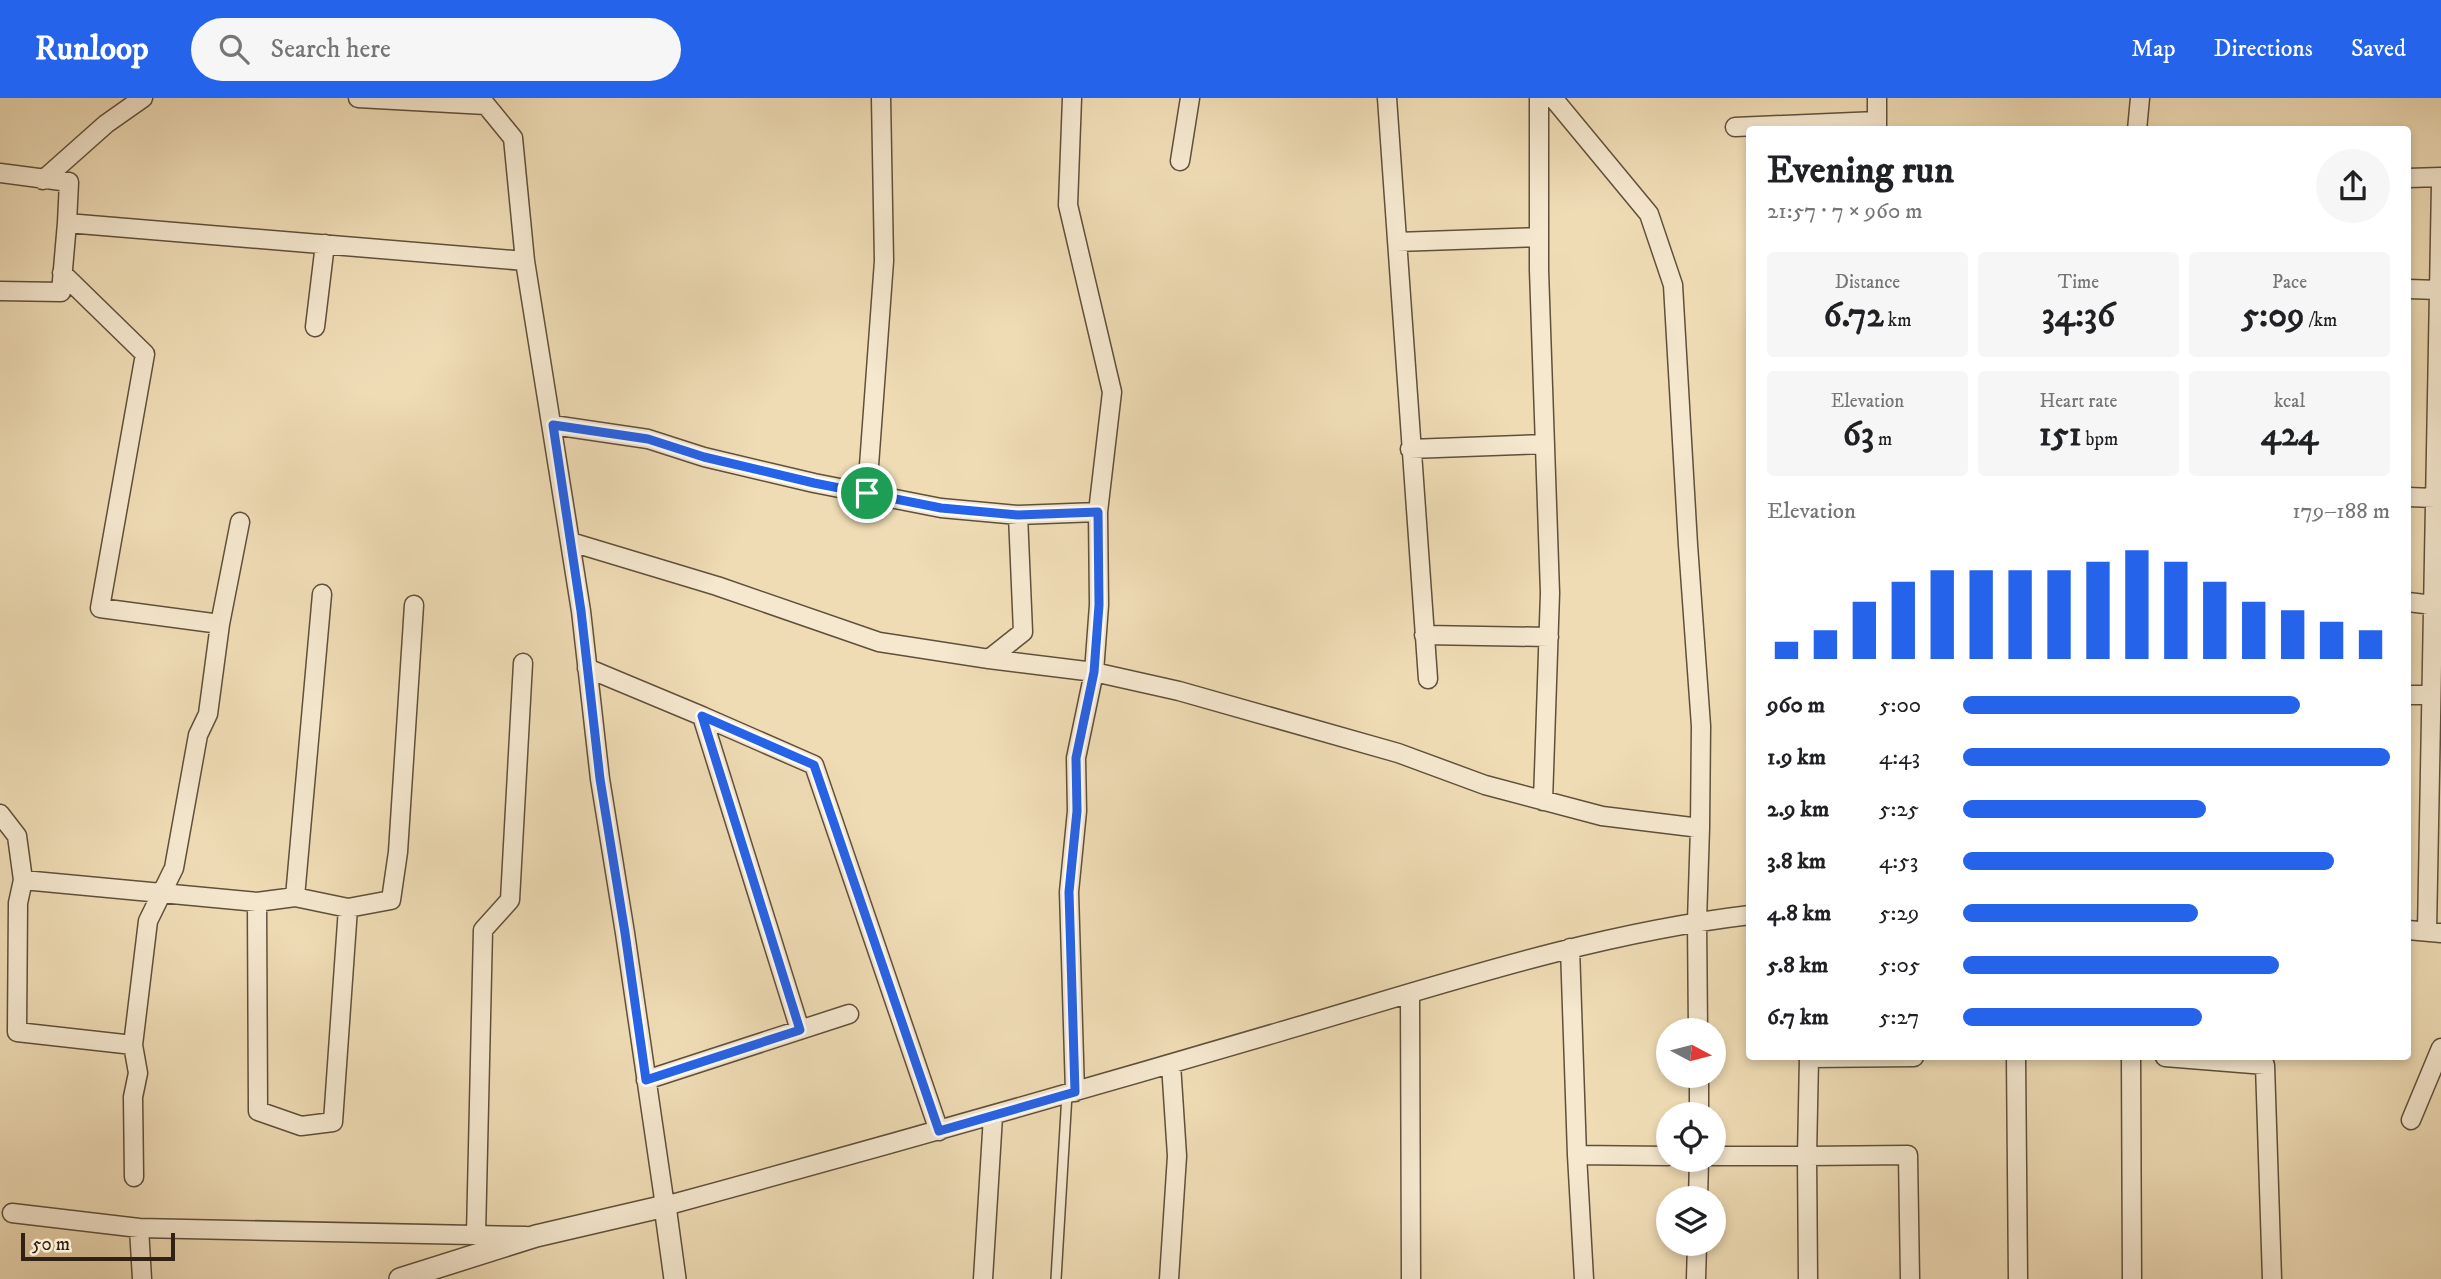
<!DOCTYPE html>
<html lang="en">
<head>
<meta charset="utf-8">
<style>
	:root { --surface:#fff; --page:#f6f6f6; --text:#202124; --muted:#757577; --accent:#2563eb }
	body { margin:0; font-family:"IM FELL DW Pica",serif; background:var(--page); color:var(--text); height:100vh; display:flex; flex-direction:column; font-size:26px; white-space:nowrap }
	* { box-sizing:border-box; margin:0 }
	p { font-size:23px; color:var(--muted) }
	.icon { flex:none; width:38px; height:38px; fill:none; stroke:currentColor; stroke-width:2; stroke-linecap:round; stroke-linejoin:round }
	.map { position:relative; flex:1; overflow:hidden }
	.drawer { position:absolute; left:1746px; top:28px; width:665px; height:934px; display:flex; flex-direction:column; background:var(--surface); border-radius:7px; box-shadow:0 4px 10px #0003 }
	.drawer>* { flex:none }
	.needle { width:46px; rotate:97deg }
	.buttons { position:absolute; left:1656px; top:920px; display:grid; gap:14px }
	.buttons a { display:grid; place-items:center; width:70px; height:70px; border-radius:50%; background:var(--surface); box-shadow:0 4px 10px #0003; font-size:35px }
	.scale { position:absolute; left:21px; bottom:18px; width:154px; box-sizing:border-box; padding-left:7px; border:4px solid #312112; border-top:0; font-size:19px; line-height:24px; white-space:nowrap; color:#312112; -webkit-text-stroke:5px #f5e8cf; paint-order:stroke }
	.pin { position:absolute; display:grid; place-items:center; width:60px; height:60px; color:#fff; margin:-30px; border:4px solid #fff; border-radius:50%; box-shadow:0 2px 7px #0007 }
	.round { display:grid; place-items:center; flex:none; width:74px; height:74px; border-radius:37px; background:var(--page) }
	.head { display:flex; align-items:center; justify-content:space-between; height:119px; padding:0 21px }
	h1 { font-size:38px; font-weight:700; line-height:52px }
	.figures { display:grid; grid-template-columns:repeat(3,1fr); gap:10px; height:119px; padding:7px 21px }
	.figures div { display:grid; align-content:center; border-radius:7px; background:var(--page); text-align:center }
	.figures b { font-size:35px; font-weight:700 }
	.figures small { font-size:19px; font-weight:400 }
	.figures p { font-size:19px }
	.chart { height:196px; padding:14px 21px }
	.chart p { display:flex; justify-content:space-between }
	.chart svg { width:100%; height:126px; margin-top:7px; stroke:var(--accent); stroke-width:6 }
	ul { padding:0 21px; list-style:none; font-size:23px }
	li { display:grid; grid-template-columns:112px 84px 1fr; align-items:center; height:52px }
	li i { height:18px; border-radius:9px; background:var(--accent) }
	header { display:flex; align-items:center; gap:42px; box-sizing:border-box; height:98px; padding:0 35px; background:var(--accent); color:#fff }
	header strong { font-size:33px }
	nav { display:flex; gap:38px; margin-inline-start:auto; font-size:24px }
	.search { width:490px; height:63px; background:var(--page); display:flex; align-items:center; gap:18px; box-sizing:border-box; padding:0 24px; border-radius:38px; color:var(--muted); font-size:26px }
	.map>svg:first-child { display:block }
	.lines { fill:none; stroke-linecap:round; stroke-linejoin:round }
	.service-casing { stroke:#60503b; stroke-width:12 }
	.minor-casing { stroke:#60503b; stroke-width:21 }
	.tertiary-casing { stroke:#60503b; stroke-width:24 }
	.service { stroke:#f5e8cf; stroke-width:9 }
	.minor { stroke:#f5e8cf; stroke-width:18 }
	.tertiary { stroke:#f5e8cf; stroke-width:21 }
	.route-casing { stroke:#fff; stroke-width:14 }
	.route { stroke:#2563eb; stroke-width:9 }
</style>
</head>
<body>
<header>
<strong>Runloop</strong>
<div class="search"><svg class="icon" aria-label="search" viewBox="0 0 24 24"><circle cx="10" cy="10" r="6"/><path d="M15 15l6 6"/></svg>Search here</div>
<nav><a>Map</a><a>Directions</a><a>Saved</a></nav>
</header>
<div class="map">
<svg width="2441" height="1181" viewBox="0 0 2441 1181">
	<rect width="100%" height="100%" fill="#efdcb5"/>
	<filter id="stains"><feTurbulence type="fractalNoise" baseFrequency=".00286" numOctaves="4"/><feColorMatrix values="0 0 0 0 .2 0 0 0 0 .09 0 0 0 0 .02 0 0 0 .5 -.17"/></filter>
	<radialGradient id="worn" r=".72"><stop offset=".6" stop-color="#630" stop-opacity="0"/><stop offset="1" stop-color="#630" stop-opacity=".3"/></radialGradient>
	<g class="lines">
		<!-- service casing -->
		<g class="service-casing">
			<path id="service" d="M1056 1181 1067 996"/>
		</g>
		<!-- minor casing -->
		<g class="minor-casing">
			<path id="minor" d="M358 0 486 7 513 40 525 163 581 513 600 681 625 835 665 1108C870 1052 1075 994 1279 934 1434 889 1589 836 1750 817
				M1072 0 1068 107 1112 294 1098 414
				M1387 0 1428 581
				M1539 0V172L1550 495 1543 703
				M1553 0 1649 116 1673 187 1688 447 1701 628 1700 730
				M1735 29 1877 23
				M1877 32V0
				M2137 32 2140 0
				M1180 63 1190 0
				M0 75 69 84 67 125 525 163
				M2408 80 2441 79
				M43 82 106 26 143 0
				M1397 144 1539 139
				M62 175 145 256 100 510 220 526
				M2408 191 2439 192
				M0 193 61 194 67 125
				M315 229 325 146
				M553 327 648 341 704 359 814 385 941 410 1018 417
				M1410 351 1545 346
				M867 395 884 163 881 0
				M2408 399 2435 400
				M571 444 717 488 879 544 989 561 1023 534 1018 417 1098 414 1099 507 1094 574 1179 593 1398 655 1485 687 1602 718 1700 730 1697 823 1698 933
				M2408 504 2433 507
				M1424 537 1549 539
				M989 561 1094 574 1076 660 1077 713 1069 794 1075 994
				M587 570 702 618 800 932
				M2408 597H2431
				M702 618 814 667 939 1033
				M0 716 17 738 23 782 18 805 17 934 133 947
				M23 782 257 804 295 799 348 810 391 802 398 754 414 507
				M295 799 322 496
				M257 804 258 1013 301 1028 333 1024 348 810
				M2408 832 2441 835
				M2427 833 2441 87
				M1570 850 1577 1057 1584 1181
				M1410 896 1411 1181
				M2016 959 2018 1181
				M2131 959 2132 1181
				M2165 959 2265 967 2272 1181
				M1699 978V1017
				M646 982 849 916
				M2411 1022 2441 950
				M1577 1057 1668 1058
				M1713 1058H1807L1809 960 1914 959
				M134 1079 133 999 138 975 133 947 148 823 174 770 198 637 208 616 220 526 240 424
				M1698 1101 1699 1062
				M12 1115 139 1130 526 1138
				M139 1130 142 1181
				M476 1137 483 832 510 802 523 565
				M983 1181 993 1018
				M1169 1181 1177 1058 1171 966
				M1696 1181 1697 1146
				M1808 1181 1807 1058 1908 1057 1910 1181"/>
		</g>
		<!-- tertiary casing -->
		<g class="tertiary-casing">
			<path id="tertiary" d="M400 1181 536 1138 665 1108 675 1181"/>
		</g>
		<!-- service -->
		<use href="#service" class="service"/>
		<!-- minor -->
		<use href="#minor" class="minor"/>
		<!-- tertiary -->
		<use href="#tertiary" class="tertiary"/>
	</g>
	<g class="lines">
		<!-- route casing -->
		<g class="route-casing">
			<path id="route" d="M553 327 648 341 704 359 814 385 941 410 1018 417 1098 414 1099 507 1094 574 1076 660 1077 713 1069 794 1075 994 939 1033 814 667 702 618 800 932 646 982 625 835 600 681 581 513Z"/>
		</g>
		<!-- route -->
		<use href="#route" class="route"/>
	</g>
	<rect width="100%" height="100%" filter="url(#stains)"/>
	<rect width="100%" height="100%" fill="url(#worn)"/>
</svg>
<div class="buttons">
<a><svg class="needle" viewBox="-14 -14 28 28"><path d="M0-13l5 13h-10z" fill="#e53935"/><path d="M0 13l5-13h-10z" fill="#757577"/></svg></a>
<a><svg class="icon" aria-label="locate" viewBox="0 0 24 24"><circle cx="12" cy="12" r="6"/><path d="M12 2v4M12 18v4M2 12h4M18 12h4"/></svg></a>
<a><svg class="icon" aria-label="layers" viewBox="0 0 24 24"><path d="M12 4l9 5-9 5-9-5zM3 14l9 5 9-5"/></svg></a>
</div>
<div class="scale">50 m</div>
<div class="pin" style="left:867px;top:395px;background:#1e9e55"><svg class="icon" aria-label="arrive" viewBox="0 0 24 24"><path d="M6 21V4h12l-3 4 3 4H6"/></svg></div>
<section class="drawer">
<div class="head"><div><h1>Evening run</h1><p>21:57 · 7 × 960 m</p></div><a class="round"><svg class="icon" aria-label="share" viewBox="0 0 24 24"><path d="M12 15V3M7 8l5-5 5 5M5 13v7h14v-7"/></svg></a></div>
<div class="figures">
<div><p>Distance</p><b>6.72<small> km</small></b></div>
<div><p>Time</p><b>34:36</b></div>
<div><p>Pace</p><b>5:09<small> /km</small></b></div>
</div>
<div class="figures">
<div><p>Elevation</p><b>63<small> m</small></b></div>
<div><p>Heart rate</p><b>151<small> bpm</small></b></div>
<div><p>kcal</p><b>424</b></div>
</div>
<div class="chart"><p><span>Elevation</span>179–188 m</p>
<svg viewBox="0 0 160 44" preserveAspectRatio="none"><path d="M5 44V38M15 44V34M25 44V24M35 44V17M45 44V13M55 44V13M65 44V13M75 44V13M85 44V10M95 44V6M105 44V10M115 44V17M125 44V24M135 44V27M145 44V31M155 44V34"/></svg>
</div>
<ul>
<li><b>960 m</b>5:00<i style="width:79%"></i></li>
<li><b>1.9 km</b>4:43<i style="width:100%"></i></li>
<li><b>2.9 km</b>5:25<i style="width:57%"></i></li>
<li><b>3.8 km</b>4:53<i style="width:87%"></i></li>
<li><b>4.8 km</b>5:29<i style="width:55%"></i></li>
<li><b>5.8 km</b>5:05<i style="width:74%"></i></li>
<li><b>6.7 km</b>5:27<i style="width:56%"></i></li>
</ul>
</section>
</div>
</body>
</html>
